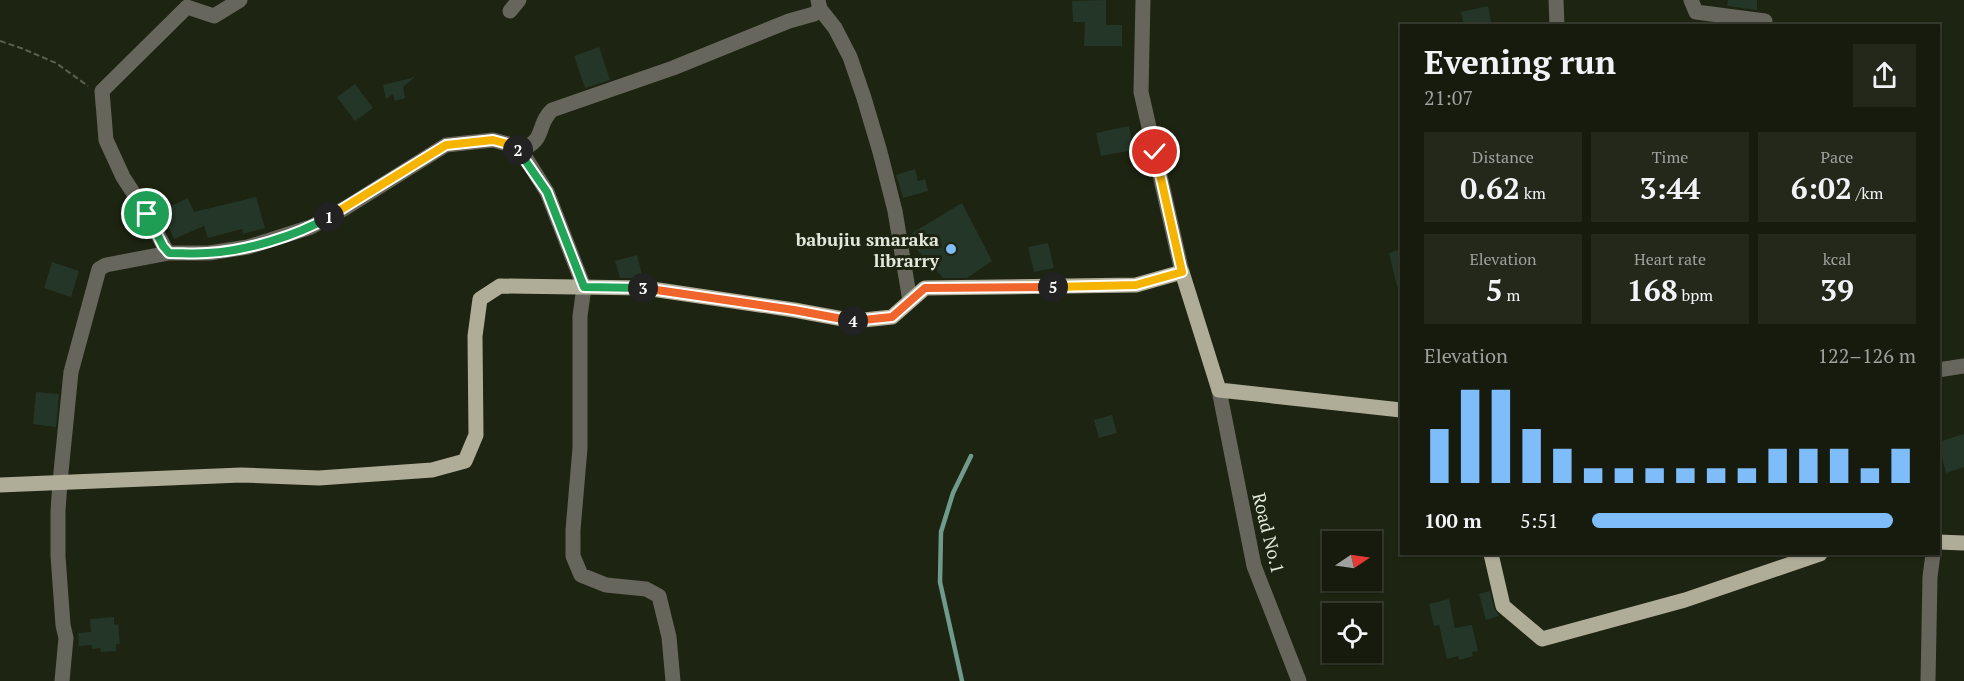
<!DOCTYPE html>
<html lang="en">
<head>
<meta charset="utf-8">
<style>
	:root { --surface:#161b0d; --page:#23281b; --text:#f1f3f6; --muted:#9ea19d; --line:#35392e; --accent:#7ebdf9 }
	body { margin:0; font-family:"PT Serif",serif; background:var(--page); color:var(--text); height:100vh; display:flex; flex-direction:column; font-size:22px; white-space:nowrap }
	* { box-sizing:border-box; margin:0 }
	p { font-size:20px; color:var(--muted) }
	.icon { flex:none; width:33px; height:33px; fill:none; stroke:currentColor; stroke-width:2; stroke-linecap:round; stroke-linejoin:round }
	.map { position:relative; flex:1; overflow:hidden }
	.drawer { position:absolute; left:1400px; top:24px; width:540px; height:531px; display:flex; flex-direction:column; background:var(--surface); border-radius:0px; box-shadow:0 2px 4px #0004,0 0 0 2px var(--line) }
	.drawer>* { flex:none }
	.needle { width:39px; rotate:77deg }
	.tools { position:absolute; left:1322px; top:531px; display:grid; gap:12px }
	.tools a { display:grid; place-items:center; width:60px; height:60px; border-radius:0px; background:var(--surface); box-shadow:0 2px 4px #0004,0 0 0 2px var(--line); font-size:30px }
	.pin { position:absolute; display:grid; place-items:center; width:51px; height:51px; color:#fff; margin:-26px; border:3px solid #fff; border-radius:50%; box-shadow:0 2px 6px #0007 }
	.km { position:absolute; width:30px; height:30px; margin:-15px; border-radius:50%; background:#222; color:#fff; font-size:16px; line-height:30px; text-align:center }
	.round { display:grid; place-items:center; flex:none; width:63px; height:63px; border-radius:0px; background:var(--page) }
	.head { display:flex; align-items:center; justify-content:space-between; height:102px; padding:0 24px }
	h1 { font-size:33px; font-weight:700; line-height:45px }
	.figures { display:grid; grid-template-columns:repeat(3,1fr); gap:9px; height:102px; padding:6px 24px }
	.figures div { display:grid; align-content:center; border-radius:0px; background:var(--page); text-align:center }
	.figures b { font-size:30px; font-weight:700 }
	.figures small { font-size:16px; font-weight:400 }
	.figures p { font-size:16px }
	.chart { height:168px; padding:12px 24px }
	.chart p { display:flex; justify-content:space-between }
	.chart svg { width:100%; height:108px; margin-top:6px; stroke:var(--accent); stroke-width:6 }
	ul { padding:0 24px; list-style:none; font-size:20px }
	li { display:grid; grid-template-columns:96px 72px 1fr; align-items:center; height:45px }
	li i { height:15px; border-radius:8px; background:var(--accent) }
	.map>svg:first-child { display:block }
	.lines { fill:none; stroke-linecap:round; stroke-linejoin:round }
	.stream { stroke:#709b8c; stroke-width:4.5 }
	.building { fill:#243628 }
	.path { stroke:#59604f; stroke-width:2; stroke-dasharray:6 3; stroke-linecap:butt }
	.minor { stroke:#67665c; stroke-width:15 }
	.major { stroke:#afac98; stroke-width:15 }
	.split-1-casing { stroke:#fff; stroke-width:12 }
	.split-2-casing { stroke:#fff; stroke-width:12 }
	.split-3-casing { stroke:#fff; stroke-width:12 }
	.split-4-casing { stroke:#fff; stroke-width:12 }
	.split-5-casing { stroke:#fff; stroke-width:12 }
	.split-6-casing { stroke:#fff; stroke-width:12 }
	.split-1 { stroke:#22a559; stroke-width:8 }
	.split-2 { stroke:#f5b400; stroke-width:8 }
	.split-3 { stroke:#22a559; stroke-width:8 }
	.split-4 { stroke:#f0652b; stroke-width:8 }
	.split-5 { stroke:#f0652b; stroke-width:8 }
	.split-6 { stroke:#f5b400; stroke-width:8 }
	.poi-dot { fill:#7ebdf9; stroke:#1d2411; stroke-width:2 }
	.labels { text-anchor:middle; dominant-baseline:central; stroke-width:6; stroke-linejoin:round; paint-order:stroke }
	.poi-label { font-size:18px; font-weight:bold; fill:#e3e9dd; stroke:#1d2411; text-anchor:end }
	.street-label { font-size:18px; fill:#e3e9dd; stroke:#1d2411 }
</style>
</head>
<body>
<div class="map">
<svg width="1964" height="681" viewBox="0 0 1964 681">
	<rect width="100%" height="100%" fill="#1d2411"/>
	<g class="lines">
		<!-- stream -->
		<path class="stream" d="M962 681 940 582 941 532 953 493 971 456"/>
	</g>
	<!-- building -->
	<path class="building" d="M1106 0V25H1122V46H1084L1085 22H1073L1072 1Z
		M1728 0H1757V10L1727 6Z
		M1488 6 1492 26H1464L1461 12Z
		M599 47 610 80 585 88 574 56Z
		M415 77 403 87 405 98 395 101 393 94 386 99 383 85Z
		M355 84 373 108 355 121 337 97Z
		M1129 126 1134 150 1101 156 1096 133Z
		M915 169 918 181 925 179 928 191 903 198 896 175Z
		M256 197 265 228 243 234 242 229 208 238 204 226 174 239 161 211 188 198 194 212Z
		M962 203 992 261 967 278H943L910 242 909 235Z
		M1048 243 1054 268 1034 272 1028 247Z
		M1401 249V285L1397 286 1389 253Z
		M637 255 643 278H620L615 261Z
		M52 262 79 271 71 297 44 288Z
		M36 392 59 394 56 427 33 424Z
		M1112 415 1117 433 1099 438 1094 420Z
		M1964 434V467L1946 473 1938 442Z
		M1490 591 1494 608 1499 616 1486 620 1479 594Z
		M1449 599 1455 628 1472 625 1478 651 1472 652 1473 656 1459 660 1458 656 1447 659 1439 625 1434 626 1429 604Z
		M114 617V625L118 624 120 644H116V651L101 652 100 648 92 649V645L79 646 78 633 91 632 90 619Z"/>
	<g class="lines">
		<!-- path -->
		<path class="path" d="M0 41 21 48 56 63 88 86"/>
		<!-- minor -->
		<path class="minor" d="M818 0 820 9 835 28 850 57 864 98 880 152 895 211 910 301
			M1143 0 1141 92 1182 272
			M1556 0 1557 26
			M1691 0 1696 12 1765 21
			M510 11 519 0
			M519 150C548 140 535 126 552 110L673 68 789 21 814 14 820 9
			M169 253 167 252 147 214 123 177 106 140 102 91 187 7 214 16 240 0
			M1938 370 1964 366
			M1219 390 1254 566 1299 681
			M62 681 66 638 63 625 58 556V511L60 482 71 372 99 269 106 265 169 253H209L248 247 311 227 347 207 446 145 493 140 515 146 527 160 547 192 584 287 580 316V448L573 530V556L581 575 606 585 646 589 659 596 669 637 673 681
			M1928 681 1930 577 1933 554"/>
		<!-- major -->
		<path class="major" d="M0 485 241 475 319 478 432 470 465 461 476 435 475 336 480 299 500 286 645 288 794 310 854 321 892 317 925 288 1136 285 1182 272 1219 390 1401 410
			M1938 542 1964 543
			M1491 554 1503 606 1542 639 1685 600 1820 554"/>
	</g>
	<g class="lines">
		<!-- split-1 casing -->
		<g class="split-1-casing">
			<path id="split-1" d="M147 214 163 246 169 253C182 253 195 254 207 253 246 251 296 236 329 217"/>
		</g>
		<!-- split-2 casing -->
		<g class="split-2-casing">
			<path id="split-2" d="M329 217 446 145 493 140 515 146 518 150"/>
		</g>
		<!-- split-3 casing -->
		<g class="split-3-casing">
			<path id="split-3" d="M518 150 547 192 584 287 643 288"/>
		</g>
		<!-- split-4 casing -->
		<g class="split-4-casing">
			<path id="split-4" d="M643 288 794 310 853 321"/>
		</g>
		<!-- split-5 casing -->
		<g class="split-5-casing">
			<path id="split-5" d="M853 321 892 317 925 288 1053 287"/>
		</g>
		<!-- split-6 casing -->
		<g class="split-6-casing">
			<path id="split-6" d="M1053 287 1136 285 1182 272 1155 152"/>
		</g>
		<!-- split-1 -->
		<use href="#split-1" class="split-1"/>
		<!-- split-2 -->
		<use href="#split-2" class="split-2"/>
		<!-- split-3 -->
		<use href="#split-3" class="split-3"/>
		<!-- split-4 -->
		<use href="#split-4" class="split-4"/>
		<!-- split-5 -->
		<use href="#split-5" class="split-5"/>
		<!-- split-6 -->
		<use href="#split-6" class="split-6"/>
	</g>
	<!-- markers -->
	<circle class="poi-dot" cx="951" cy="249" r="6"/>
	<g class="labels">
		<!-- poi labels -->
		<g class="poi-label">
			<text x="939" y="239">babujiu smaraka<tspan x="939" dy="21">librarry</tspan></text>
		</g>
		<!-- street labels -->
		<g class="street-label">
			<text transform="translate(1269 533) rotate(76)">Road No.1</text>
		</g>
	</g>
</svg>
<div class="tools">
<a><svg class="needle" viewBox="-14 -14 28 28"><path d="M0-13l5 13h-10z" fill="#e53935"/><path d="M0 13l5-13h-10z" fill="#9ea19d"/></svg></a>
<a><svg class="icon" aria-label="locate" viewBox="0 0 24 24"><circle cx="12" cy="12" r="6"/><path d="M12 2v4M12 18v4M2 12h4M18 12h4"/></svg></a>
</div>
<div class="pin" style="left:147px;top:214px;background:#1e9e55"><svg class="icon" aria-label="arrive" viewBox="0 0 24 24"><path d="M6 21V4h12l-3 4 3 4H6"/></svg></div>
<div class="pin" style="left:1155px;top:152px;background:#d93025"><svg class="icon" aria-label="check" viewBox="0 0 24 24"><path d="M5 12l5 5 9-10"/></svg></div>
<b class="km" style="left:329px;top:217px">1</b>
<b class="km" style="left:518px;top:150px">2</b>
<b class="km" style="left:643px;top:288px">3</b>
<b class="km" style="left:853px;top:321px">4</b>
<b class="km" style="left:1053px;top:287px">5</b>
<section class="drawer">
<div class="head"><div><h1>Evening run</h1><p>21:07</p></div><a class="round"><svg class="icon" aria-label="share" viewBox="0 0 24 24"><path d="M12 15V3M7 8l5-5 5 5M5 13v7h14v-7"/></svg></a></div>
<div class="figures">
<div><p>Distance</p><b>0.62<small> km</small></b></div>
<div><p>Time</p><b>3:44</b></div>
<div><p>Pace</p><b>6:02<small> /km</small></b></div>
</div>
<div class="figures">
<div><p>Elevation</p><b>5<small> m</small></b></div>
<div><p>Heart rate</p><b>168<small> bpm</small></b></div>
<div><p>kcal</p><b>39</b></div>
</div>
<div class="chart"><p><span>Elevation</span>122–126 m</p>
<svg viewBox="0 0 160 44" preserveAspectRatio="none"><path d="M5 44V22M15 44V6M25 44V6M35 44V22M45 44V30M55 44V38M65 44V38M75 44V38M85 44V38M95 44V38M105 44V38M115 44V30M125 44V30M135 44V30M145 44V38M155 44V30"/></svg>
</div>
<ul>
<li><b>100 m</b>5:51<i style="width:93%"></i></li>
</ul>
</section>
</div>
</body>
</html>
